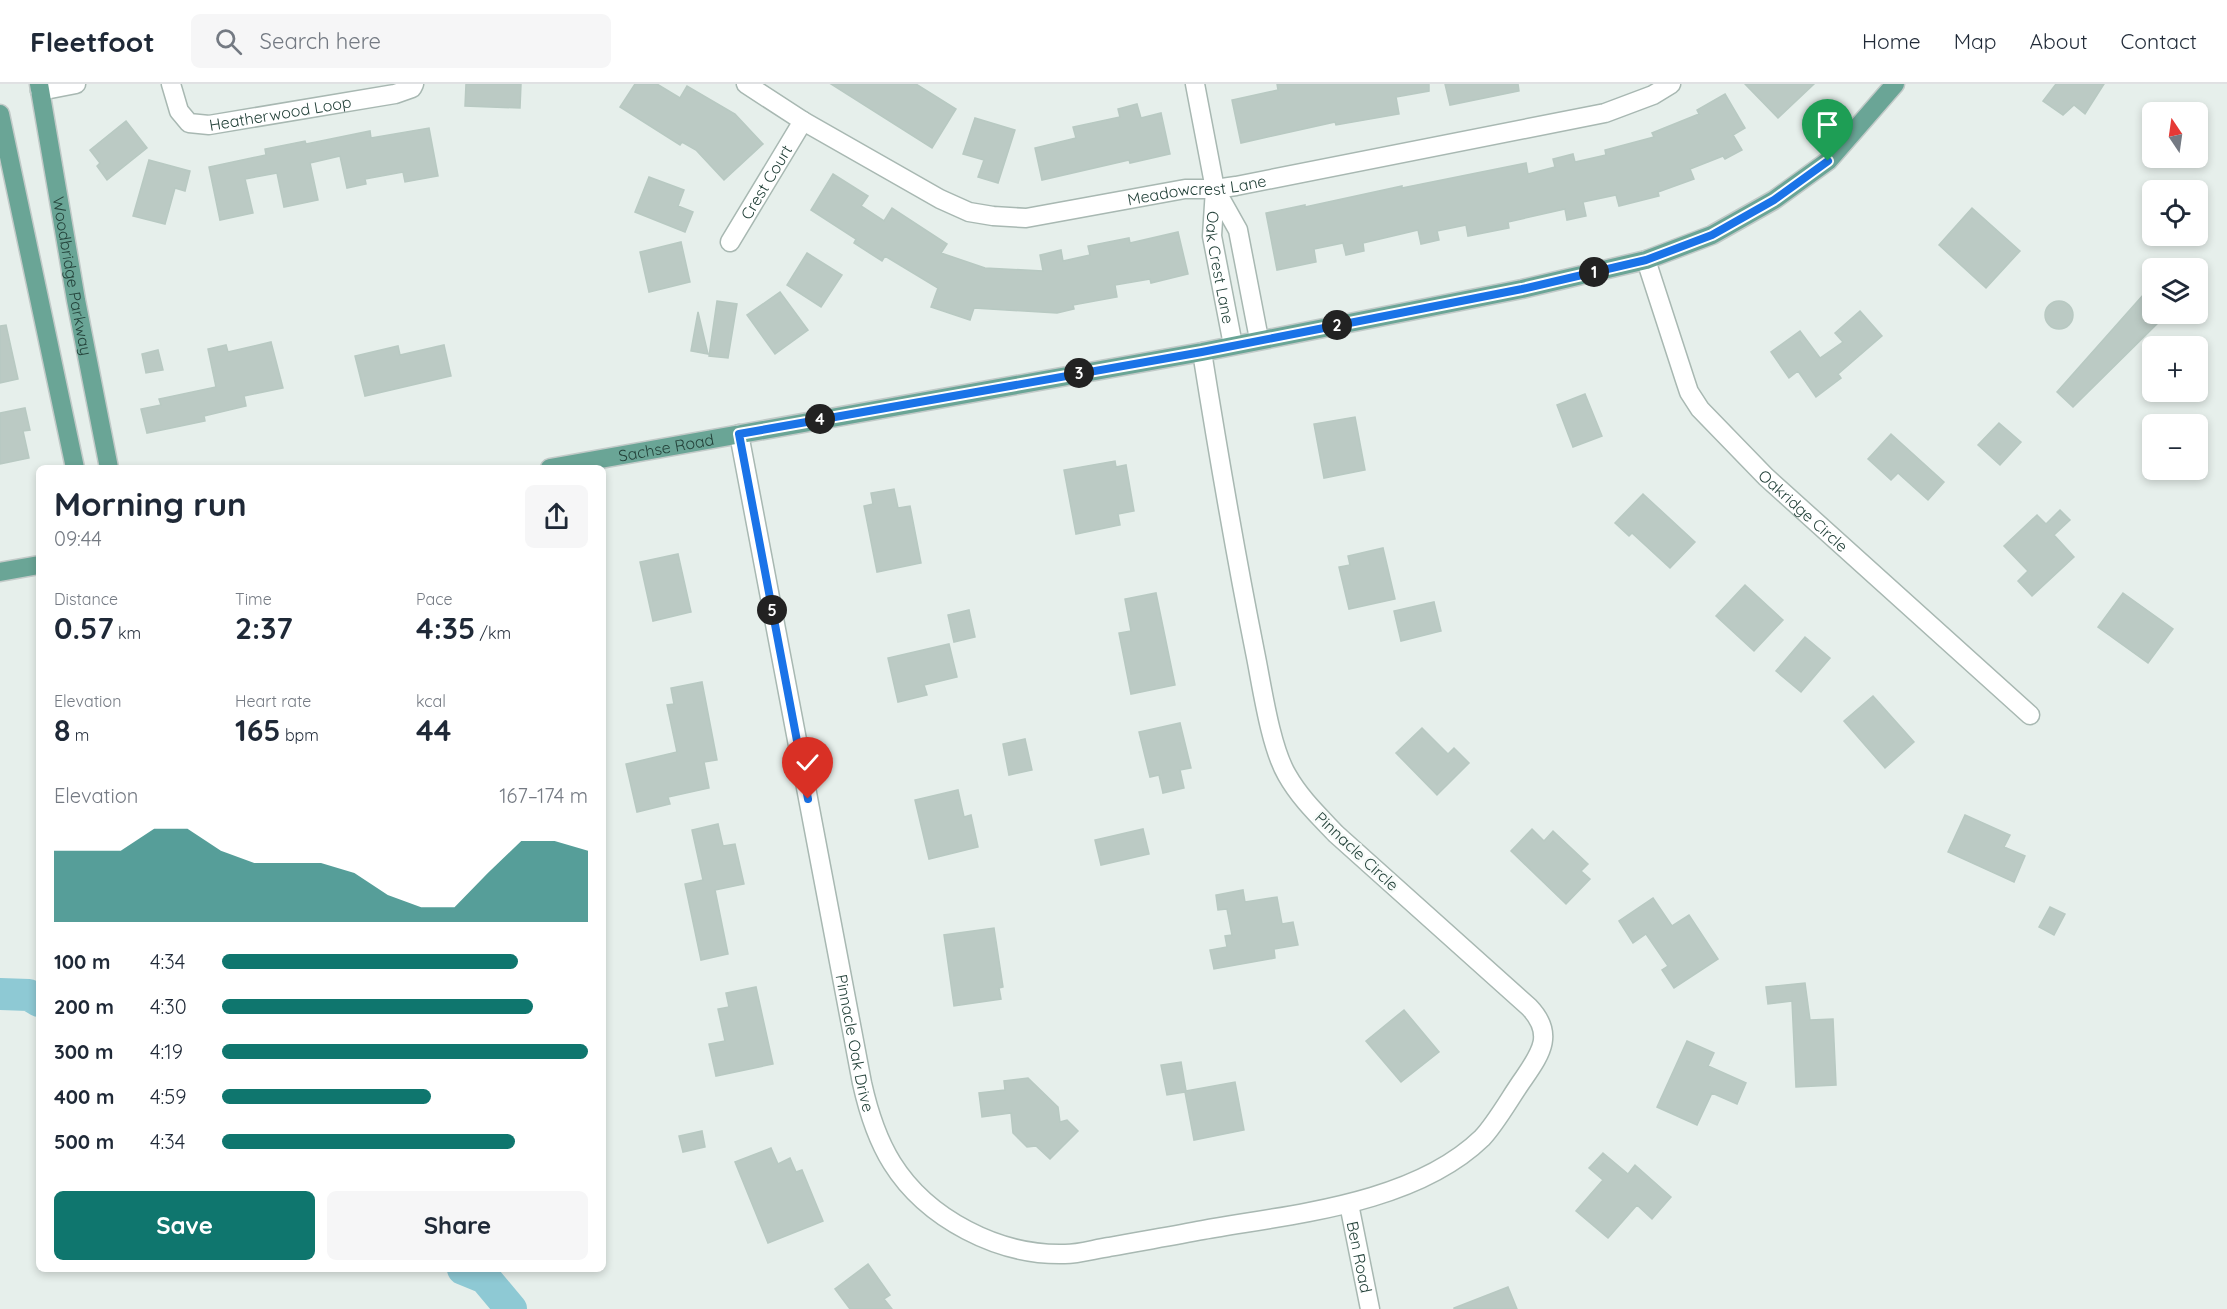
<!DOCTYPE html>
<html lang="en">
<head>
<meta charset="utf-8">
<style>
	:root { --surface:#fff; --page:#f6f6f7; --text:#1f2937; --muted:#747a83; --line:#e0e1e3; --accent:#0f766e }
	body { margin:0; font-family:Quicksand,sans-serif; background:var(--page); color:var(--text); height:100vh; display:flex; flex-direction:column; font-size:22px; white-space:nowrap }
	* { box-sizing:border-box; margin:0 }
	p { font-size:20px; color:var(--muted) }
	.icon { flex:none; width:33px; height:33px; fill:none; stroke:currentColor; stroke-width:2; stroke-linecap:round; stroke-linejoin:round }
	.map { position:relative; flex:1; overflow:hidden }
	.drawer { position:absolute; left:36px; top:381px; width:570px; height:807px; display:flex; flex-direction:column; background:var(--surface); border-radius:9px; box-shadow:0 3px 9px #0003 }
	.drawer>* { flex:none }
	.needle { width:39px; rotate:347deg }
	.buttons { position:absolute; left:2142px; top:18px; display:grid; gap:12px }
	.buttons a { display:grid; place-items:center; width:66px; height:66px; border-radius:9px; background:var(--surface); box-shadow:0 3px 9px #0003; font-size:30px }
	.pin { position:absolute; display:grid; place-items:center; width:51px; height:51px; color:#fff; margin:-62px -26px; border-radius:50% 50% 50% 0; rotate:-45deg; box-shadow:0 0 6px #0007 }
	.pin .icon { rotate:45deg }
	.km { position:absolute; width:30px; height:30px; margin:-15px; border-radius:50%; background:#222; color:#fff; font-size:16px; line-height:30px; text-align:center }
	.round { display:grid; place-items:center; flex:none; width:63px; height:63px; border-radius:9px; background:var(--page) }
	.head { display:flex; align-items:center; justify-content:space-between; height:102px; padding:0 18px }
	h1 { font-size:33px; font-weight:700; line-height:45px }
	.figures { display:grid; grid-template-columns:repeat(3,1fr); gap:9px; height:102px; padding:6px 18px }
	.figures div { display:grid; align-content:center }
	.figures b { font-size:30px; font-weight:700 }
	.figures small { font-size:16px; font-weight:400 }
	.figures p { font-size:16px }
	.chart { height:168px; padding:12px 18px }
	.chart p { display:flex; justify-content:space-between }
	.chart svg { width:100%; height:108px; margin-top:6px; fill:var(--accent); opacity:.7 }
	.button { display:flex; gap:12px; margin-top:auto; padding:12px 18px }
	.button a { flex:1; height:69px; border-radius:9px; background:var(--accent); color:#fff; font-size:24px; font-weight:700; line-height:69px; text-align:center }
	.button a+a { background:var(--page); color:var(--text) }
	ul { padding:0 18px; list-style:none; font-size:20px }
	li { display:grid; grid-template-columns:96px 72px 1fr; align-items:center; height:45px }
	li i { height:15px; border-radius:8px; background:var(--accent) }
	header { display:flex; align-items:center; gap:36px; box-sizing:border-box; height:84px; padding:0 30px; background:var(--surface); border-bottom:2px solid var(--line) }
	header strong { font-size:28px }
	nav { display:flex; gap:33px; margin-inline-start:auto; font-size:21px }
	.search { width:420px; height:54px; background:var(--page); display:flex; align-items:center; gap:15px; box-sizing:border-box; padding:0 21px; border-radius:9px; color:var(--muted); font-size:22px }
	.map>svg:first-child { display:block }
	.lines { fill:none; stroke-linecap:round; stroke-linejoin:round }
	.river { stroke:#8ec9d4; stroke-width:32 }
	.building { fill:#bbcac4; stroke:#b8c9c2; stroke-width:1.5 }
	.minor-casing { stroke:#a8b8b2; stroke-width:21 }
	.major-casing { stroke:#c2cac8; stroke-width:21 }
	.minor { stroke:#fff; stroke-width:18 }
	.major { stroke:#6aa596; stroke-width:18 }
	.route-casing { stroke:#fff; stroke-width:12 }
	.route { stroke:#1a73e8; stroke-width:8 }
	.labels { text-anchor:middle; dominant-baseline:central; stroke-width:5; stroke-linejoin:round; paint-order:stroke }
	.street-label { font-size:16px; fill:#24423a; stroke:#f7fbf9 }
</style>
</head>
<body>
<header>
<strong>Fleetfoot</strong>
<div class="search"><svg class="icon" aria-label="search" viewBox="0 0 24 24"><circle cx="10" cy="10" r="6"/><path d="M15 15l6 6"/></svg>Search here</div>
<nav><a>Home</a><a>Map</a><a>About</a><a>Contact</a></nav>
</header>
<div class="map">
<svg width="2227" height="1225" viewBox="0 0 2227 1225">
	<rect width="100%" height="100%" fill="#e6efeb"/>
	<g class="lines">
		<!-- river -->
		<path class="river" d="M0 910 29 911 39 917
			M463 1185 485 1194 511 1225"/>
	</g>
	<!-- building -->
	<path class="building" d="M466 0H521L520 24 465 22Z
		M635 0H657L680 14 687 2 735 30 763 60 724 96 696 66 682 58 680 61 620 23Z
		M831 0H916L956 25 932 64Z
		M1277 0H1429V7L1396 13 1399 30 1336 41 1335 38 1241 59 1232 16 1278 6Z
		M1445 0H1518L1519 7 1450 21Z
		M1745 0H1814L1778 34Z
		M2056 0H2104L2085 30 2074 21 2063 31 2043 17Z
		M1725 10 1745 44 1733 51 1742 66 1725 75 1723 72 1690 85 1694 95 1658 108 1659 112 1619 122 1616 111 1583 118 1586 132 1567 136 1565 125 1508 138 1509 144 1468 152 1466 141 1437 147 1439 156 1421 160 1418 146 1363 159 1364 167 1346 171 1343 159 1314 165 1316 178 1277 186 1266 129 1305 121V123L1402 102V104L1526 79 1528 90 1555 83 1553 75 1573 70 1575 78 1606 71 1605 66 1654 53 1652 49 1699 30 1697 26Z
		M1137 20 1141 34 1161 29 1170 70 1130 79 1129 76 1042 96 1035 64 1076 54 1073 43 1120 33 1118 25Z
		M975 34 1015 46 998 99 978 93 984 76 963 70Z
		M126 37 147 64 107 96 97 82 100 79 90 66Z
		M429 44 438 92 405 98 403 88 365 95 366 100 347 104 340 72 310 79 318 116 284 123 277 89 245 95 253 129 220 136 209 83 266 71 265 65 305 57 306 60 370 47 371 54Z
		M149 76 190 87 185 107 175 104 165 140 133 132Z
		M833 90 868 112 861 122 884 137 892 124 947 160 941 169 985 184 1043 187 1040 171 1061 166 1063 177 1090 171 1088 162 1129 154 1130 159 1178 148 1188 190 1151 199 1150 195 1115 201 1117 213 1073 221 1074 225 1057 229 974 224 970 236 931 223 938 204 885 172 882 177 854 159 856 155 811 126Z
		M649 93 684 106 678 122 693 128 685 148 635 128Z
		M1972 124 2020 167 1986 204 1939 161Z
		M681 158 690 198 649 208 640 168Z
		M807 169 842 191 821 223 787 201Z
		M780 208 808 246 775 270 747 231Z
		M2143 211 2152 220V230H2167L2073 323 2057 308Z
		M717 217 737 220 728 274 709 272Z
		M2045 231a14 14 0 1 1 28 0a14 14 0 1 1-28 0Z
		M1860 227 1882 252 1838 290 1841 294 1816 313 1798 287 1789 294 1771 268 1800 247 1820 274 1843 258 1835 249Z
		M698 228 708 270 691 267Z
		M6 241 18 295 0 299V242Z
		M271 258 283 304 244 312 246 322 204 332 205 337 147 349 141 325 161 321 159 315 216 303 208 265 226 261 228 268Z
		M444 261 451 292 365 312 355 272 398 262 400 271Z
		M158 266 163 286 146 289 142 270Z
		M1585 310 1602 352 1573 363 1557 321Z
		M25 324 30 346 23 347 29 374 0 380V329Z
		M1355 333 1365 386 1324 394 1314 340Z
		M1999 339 2021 358 2000 381 1978 361Z
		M1891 350 1944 398 1928 416 1898 389 1891 396 1868 375Z
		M1115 377 1116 383 1126 381 1134 427 1118 430 1120 441 1076 450 1064 386Z
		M894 405 898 424 910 422 921 479 877 488 864 422 873 420 871 409Z
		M1643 410 1695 458 1670 484 1632 449 1629 452 1615 439Z
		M2060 426 2070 436 2054 451 2074 473 2032 512 2018 497 2028 487 2004 462 2037 431 2046 440Z
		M1383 464 1395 515 1349 525 1339 483 1350 481 1348 472Z
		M678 470 691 528 653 537 640 478Z
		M1745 501 1783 536 1754 567 1716 532Z
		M1156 509 1175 601 1131 610 1119 549 1131 547 1125 515Z
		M2123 509 2173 545 2148 579 2098 543Z
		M1434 518 1441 547 1401 557 1394 527Z
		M969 526 975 553 954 558 948 531Z
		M1805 553 1830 574 1801 608 1776 587Z
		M949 560 957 593 924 601 927 611 898 618 888 574Z
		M702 598 717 676 704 678 709 704 668 713 670 720 637 728 626 680 677 668 667 621 674 620 671 604Z
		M1873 612 1914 658 1885 684 1844 637Z
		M1180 639 1191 684 1180 686 1184 704 1163 709 1159 691 1150 693 1139 648Z
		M1422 644 1448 670 1454 664 1469 679 1437 711 1396 669Z
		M1025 655 1032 686 1009 691 1003 660Z
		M958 706 964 733 971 731 978 763 929 775 915 716Z
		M1965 731 2010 751 2004 763 2025 772 2014 798 1948 768Z
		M718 740 723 762 735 760 744 800 715 806 728 870 701 876 685 800 703 796 692 746Z
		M1143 745 1149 770 1101 781 1095 756Z
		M1532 745 1544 757 1553 747 1588 780 1581 787 1590 795 1566 820 1511 767Z
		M1243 806 1245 818 1277 813 1282 840 1293 838 1298 861 1274 865 1275 874 1214 885 1210 866 1227 863 1225 852 1232 851 1227 825 1218 826 1216 811Z
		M1653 814 1672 842 1689 831 1718 875 1674 904 1662 886 1668 882 1646 850 1633 859 1619 837Z
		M2050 823 2065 830 2054 851 2039 843Z
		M994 844 1003 903 999 904 1001 915 954 922 944 851Z
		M1805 899 1810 936 1833 935 1836 1001 1796 1003 1792 917 1768 920 1766 903Z
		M756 903 773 980 716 992 709 960 725 957 718 925 729 923 726 909Z
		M1404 926 1439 968 1401 998 1366 957Z
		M1687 957 1714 969 1708 982 1746 999 1737 1020 1712 1009 1697 1041 1657 1023Z
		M1181 978 1186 1007 1235 998 1244 1046 1194 1056 1185 1008 1167 1011 1161 981Z
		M1028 994 1058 1023 1060 1038 1067 1036 1078 1047 1050 1075 1036 1062 1027 1063 1013 1049 1011 1029 982 1033 979 1009 1005 1006 1004 997Z
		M702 1047 705 1063 683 1068 679 1052Z
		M771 1064 778 1080 790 1074 796 1088 802 1086 823 1137 768 1159 735 1078Z
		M1603 1069 1628 1090 1635 1081 1671 1113 1652 1135 1637 1121 1608 1154 1576 1127 1603 1096 1589 1084Z
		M868 1180 890 1211 884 1215 892 1225H850L835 1205Z
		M1508 1203 1517 1225H1454V1224Z"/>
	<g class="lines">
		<!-- minor casing -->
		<g class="minor-casing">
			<g id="minor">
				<path id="s1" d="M171 0 179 27 189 39 209 41 395 10 412 4 414 0"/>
				<path id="s2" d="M746 0 803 37 940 115 969 128 993 132 1026 134 1185 105H1215L1236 102 1605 29 1653 11 1671 0"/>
				<path id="s3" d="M1195 0 1215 105 1212 152 1233 261"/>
				<path d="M40 7 76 0"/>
				<path d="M1215 105 1238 146 1259 255"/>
				<path id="s4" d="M730 158 803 37"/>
				<path id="s5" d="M1646 176 1685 296 1689 308 1700 325 1766 393 2030 631"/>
				<path id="s6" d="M739 350 862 999C868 1026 877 1055 892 1079 927 1135 999 1172 1065 1170 1079 1170 1095 1165 1109 1163 1141 1157 1172 1152 1203 1146 1293 1130 1414 1120 1482 1054 1497 1038 1511 1012 1524 994 1542 968 1554 949 1529 923L1336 750C1318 731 1300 714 1287 691 1270 662 1262 602 1255 568 1235 468 1218 368 1202 268"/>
				<path id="s7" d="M1349 1120 1370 1225"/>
			</g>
		</g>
		<!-- major casing -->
		<g class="major-casing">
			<g id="major">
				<path id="s8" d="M39 0 76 216 109 384"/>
				<path d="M0 30 75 384"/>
				<path id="s9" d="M550 384 1202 268 1522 205 1646 176 1712 151 1774 116 1828 77 1895 0"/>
				<path d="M0 488 39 481"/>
			</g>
		</g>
		<!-- minor -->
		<use href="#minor" class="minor"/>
		<!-- major -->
		<use href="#major" class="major"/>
	</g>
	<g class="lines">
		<!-- route casing -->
		<g class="route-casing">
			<path id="route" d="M808 715 739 350 1202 268 1522 205 1646 176 1712 151 1774 116 1828 77"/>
		</g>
		<!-- route -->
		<use href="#route" class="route"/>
	</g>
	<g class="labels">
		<!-- street labels -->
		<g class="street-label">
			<text stroke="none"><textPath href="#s1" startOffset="136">Heatherwood Loop</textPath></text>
			<text stroke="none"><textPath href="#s4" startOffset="70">Crest Court</textPath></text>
			<text stroke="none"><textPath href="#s2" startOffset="488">Meadowcrest Lane</textPath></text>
			<text stroke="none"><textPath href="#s3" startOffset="186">Oak Crest Lane</textPath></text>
			<text stroke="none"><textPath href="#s8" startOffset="195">Woodbridge Parkway</textPath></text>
			<text stroke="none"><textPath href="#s9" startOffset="118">Sachse Road</textPath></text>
			<text stroke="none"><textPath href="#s5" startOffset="304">Oakridge Circle</textPath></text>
			<text transform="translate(1357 767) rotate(43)">Pinnacle Circle</text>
			<text stroke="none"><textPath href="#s6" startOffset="620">Pinnacle Oak Drive</textPath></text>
			<text stroke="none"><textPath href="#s7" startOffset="54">Ben Road</textPath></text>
		</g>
	</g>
</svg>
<div class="buttons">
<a><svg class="needle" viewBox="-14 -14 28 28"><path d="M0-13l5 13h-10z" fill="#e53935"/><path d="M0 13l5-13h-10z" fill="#747a83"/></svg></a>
<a><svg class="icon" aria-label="locate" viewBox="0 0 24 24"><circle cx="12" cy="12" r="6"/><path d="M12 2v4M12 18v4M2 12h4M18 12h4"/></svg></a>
<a><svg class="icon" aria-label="layers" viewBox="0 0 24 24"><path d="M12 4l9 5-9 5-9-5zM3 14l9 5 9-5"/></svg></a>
<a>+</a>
<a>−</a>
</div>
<div class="pin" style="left:1828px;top:77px;background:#1e9e55"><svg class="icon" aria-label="arrive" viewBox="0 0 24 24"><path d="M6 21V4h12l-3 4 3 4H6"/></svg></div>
<div class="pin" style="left:808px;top:715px;background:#d93025"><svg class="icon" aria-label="check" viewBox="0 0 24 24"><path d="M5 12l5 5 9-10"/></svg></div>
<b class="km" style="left:1594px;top:188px">1</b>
<b class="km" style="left:1337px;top:241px">2</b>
<b class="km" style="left:1079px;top:289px">3</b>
<b class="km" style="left:820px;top:335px">4</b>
<b class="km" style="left:772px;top:526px">5</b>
<section class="drawer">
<div class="head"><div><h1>Morning run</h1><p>09:44</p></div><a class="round"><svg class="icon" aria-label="share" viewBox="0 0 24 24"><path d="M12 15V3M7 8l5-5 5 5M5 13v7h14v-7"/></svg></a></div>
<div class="figures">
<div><p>Distance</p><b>0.57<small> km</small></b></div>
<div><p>Time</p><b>2:37</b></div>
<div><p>Pace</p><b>4:35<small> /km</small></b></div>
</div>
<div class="figures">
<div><p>Elevation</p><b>8<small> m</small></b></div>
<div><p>Heart rate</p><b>165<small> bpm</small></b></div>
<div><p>kcal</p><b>44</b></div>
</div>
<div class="chart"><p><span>Elevation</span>167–174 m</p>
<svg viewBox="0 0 160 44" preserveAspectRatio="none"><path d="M0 44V15L10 15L20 15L30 6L40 6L50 15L60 20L70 20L80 20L90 24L100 33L110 38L120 38L130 24L140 11L150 11L160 15V44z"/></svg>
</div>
<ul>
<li><b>100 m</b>4:34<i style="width:81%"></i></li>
<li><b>200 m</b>4:30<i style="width:85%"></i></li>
<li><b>300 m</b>4:19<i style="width:100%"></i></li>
<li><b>400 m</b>4:59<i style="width:57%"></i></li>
<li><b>500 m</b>4:34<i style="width:80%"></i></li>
</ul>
<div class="button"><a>Save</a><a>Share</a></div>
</section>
</div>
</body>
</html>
